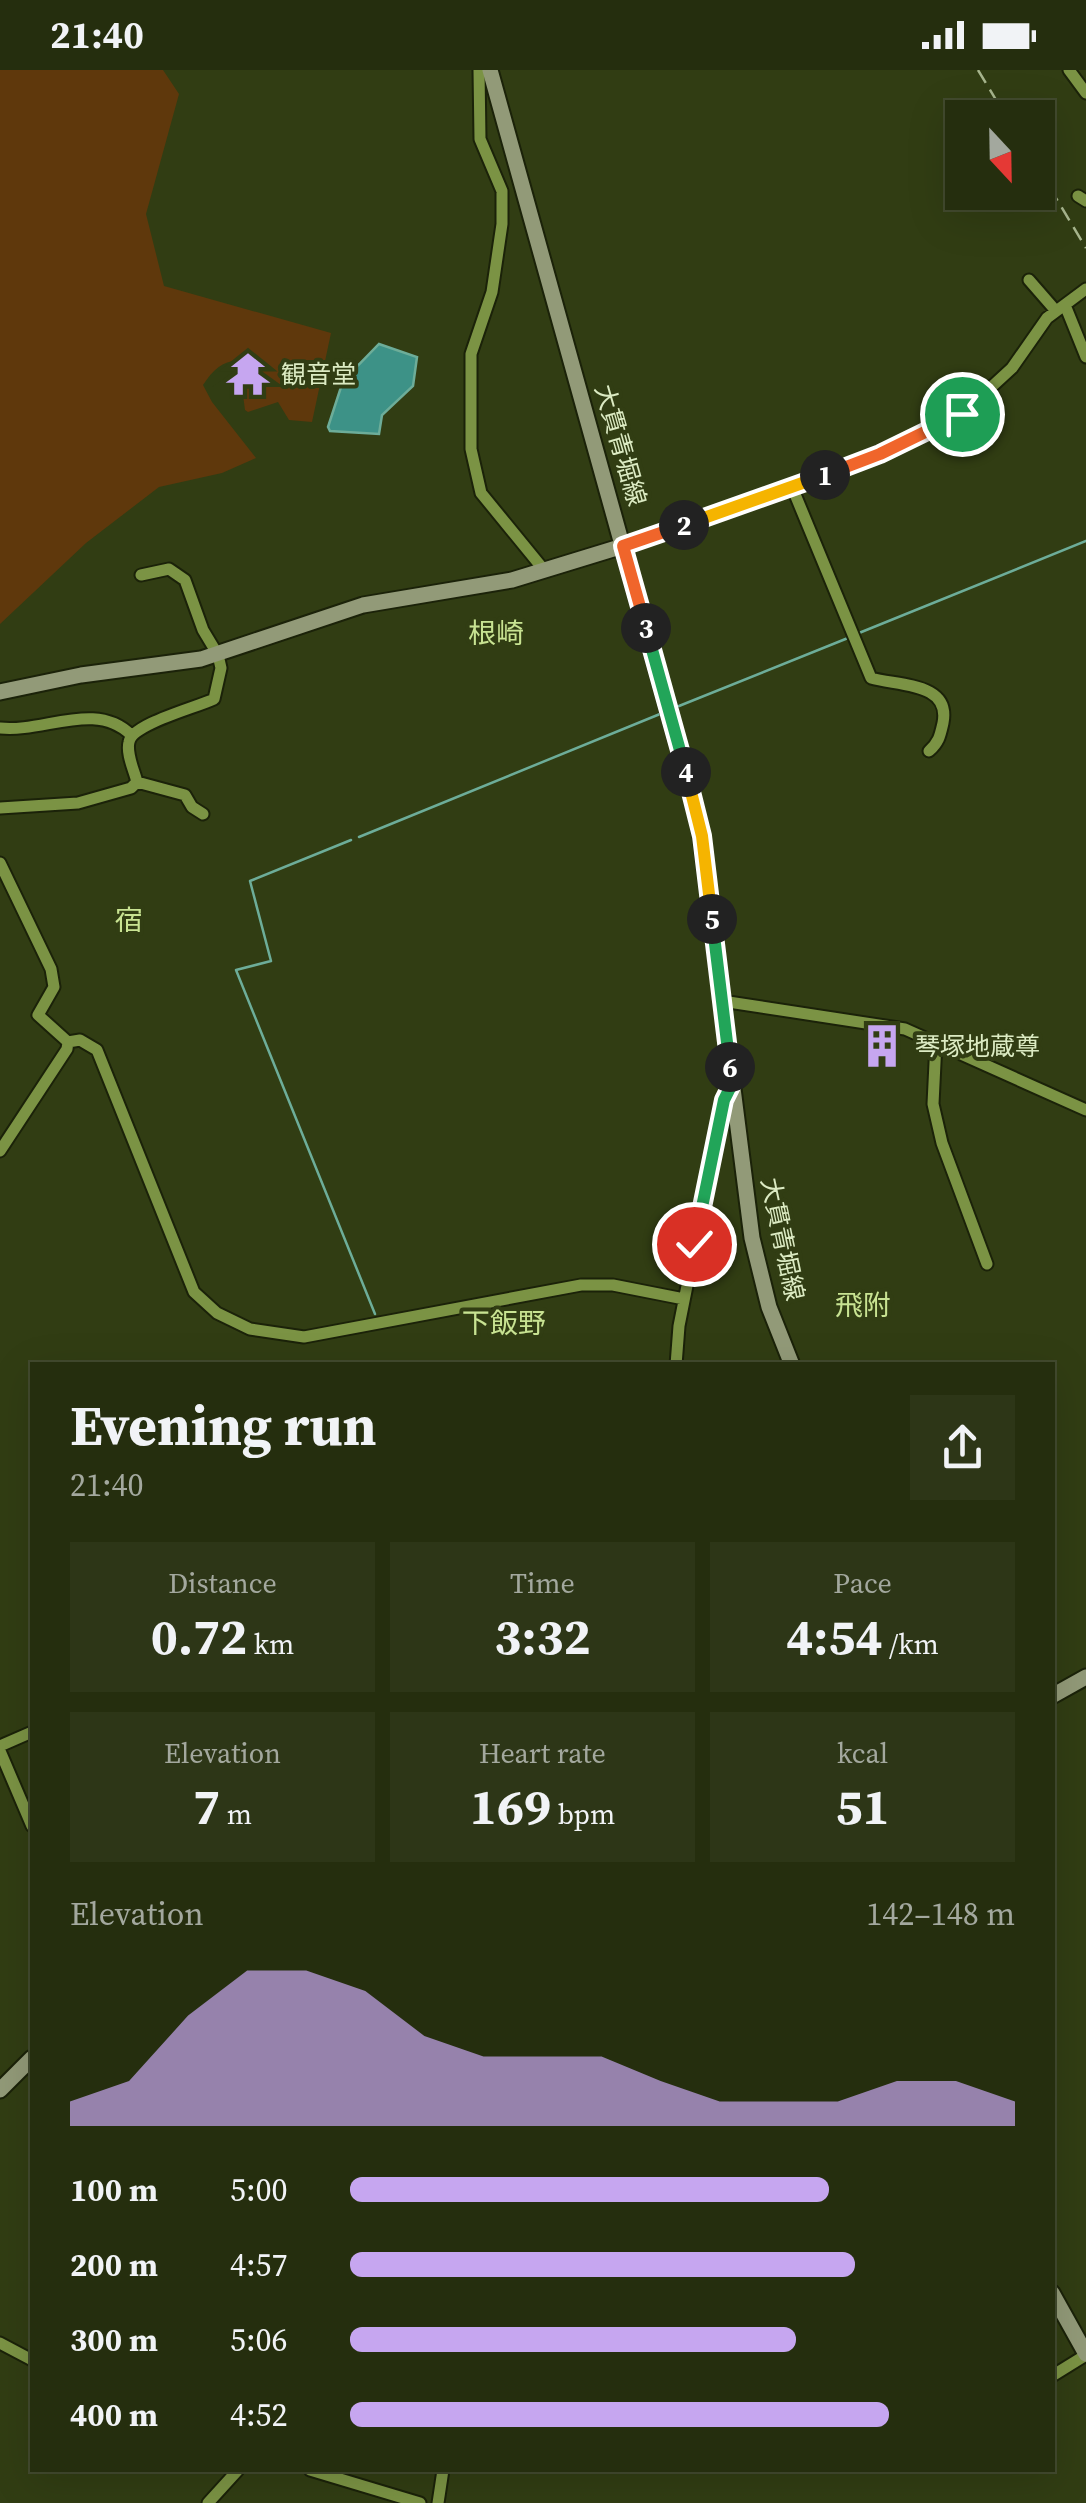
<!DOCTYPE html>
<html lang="en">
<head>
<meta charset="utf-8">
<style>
	:root { --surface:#252e0e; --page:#2d3617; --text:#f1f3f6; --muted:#a3a89e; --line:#424a2e; --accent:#c6a6f0 }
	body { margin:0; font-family:"Source Serif 4","Noto Sans JP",serif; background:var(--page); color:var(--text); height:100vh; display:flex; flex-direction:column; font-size:38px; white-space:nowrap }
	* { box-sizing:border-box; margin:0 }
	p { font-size:32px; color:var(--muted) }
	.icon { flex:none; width:55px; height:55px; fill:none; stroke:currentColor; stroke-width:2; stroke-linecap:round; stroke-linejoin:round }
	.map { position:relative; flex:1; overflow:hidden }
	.details { position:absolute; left:30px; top:1292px; width:1025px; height:1110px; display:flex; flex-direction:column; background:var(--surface); border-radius:0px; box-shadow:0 10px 40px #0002,0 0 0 2px var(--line) }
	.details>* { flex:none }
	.needle { width:65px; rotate:158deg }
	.fabs { position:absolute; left:945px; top:30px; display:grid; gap:20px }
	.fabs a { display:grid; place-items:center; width:110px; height:110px; border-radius:0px; background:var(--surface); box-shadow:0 10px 40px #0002,0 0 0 2px var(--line); font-size:50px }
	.pin { position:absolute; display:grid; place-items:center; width:85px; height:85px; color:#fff; margin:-42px; border:5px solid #fff; border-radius:50%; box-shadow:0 2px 10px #0007 }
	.km { position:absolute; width:50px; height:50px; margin:-25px; border-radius:50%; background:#222; color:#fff; font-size:28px; line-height:50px; text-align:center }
	.round { display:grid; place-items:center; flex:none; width:105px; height:105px; border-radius:0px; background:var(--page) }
	.headline { display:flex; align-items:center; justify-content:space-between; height:170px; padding:0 40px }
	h1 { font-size:55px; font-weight:700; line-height:75px }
	.metrics { display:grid; grid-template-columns:repeat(3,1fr); gap:15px; height:170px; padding:10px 40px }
	.metrics div { display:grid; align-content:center; border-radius:0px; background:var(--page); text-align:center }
	.metrics b { font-size:50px; font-weight:700 }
	.metrics small { font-size:28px; font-weight:400 }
	.metrics p { font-size:28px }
	.chart { height:280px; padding:20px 40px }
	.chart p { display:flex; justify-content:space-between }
	.chart svg { width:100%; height:180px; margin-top:10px; fill:var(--accent); opacity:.7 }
	ul { padding:0 40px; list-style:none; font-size:32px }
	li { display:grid; grid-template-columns:160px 120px 1fr; align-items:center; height:75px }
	li i { height:25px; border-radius:12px; background:var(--accent) }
	.status { display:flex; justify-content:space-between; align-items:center; height:70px; padding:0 50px; background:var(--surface); direction:ltr }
	.status svg { height:28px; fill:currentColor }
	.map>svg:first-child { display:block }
	.green { fill:#5f380c }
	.water { fill:#3d9287; stroke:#6dad99; stroke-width:2.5 }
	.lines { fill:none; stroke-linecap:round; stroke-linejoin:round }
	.stream { stroke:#6dad99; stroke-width:2.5 }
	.street-casing { stroke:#1b2209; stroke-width:15 }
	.secondary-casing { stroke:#1b2209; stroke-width:19 }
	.street { stroke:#7b9344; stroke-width:11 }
	.secondary { stroke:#929a78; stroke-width:15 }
	.rail { stroke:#a7b58d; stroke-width:2.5; stroke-dasharray:15 8; stroke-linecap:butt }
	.split-1-casing { stroke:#fff; stroke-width:20 }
	.split-2-casing { stroke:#fff; stroke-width:20 }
	.split-3-casing { stroke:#fff; stroke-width:20 }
	.split-4-casing { stroke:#fff; stroke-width:20 }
	.split-5-casing { stroke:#fff; stroke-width:20 }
	.split-6-casing { stroke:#fff; stroke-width:20 }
	.split-7-casing { stroke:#fff; stroke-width:20 }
	.split-8-casing { stroke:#fff; stroke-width:20 }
	.split-1 { stroke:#f0652b; stroke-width:12 }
	.split-2 { stroke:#f5b400; stroke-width:12 }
	.split-3 { stroke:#f0652b; stroke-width:12 }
	.split-4 { stroke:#22a559; stroke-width:12 }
	.split-5 { stroke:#f5b400; stroke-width:12 }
	.split-6 { stroke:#22a559; stroke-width:12 }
	.split-7 { stroke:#22a559; stroke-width:12 }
	.split-8 { stroke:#f5b400; stroke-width:12 }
	.labels { text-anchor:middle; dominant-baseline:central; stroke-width:8; stroke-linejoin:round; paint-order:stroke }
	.poi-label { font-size:25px; fill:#dcebc3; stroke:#313d13; text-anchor:start }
	.street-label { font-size:25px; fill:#dcebc3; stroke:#313d13 }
	.neighbourhood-label { font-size:28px; fill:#c8e392; stroke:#313d13 }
</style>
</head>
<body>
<div class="status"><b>21:40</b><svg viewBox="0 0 49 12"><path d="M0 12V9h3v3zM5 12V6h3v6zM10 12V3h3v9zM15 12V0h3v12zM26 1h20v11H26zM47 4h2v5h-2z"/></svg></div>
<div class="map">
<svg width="1086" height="2433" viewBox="0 0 1086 2433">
	<rect width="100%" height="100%" fill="#313d13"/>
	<!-- green -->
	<path class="green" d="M0 0H163L179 24 146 144 164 216 331 263 312 352 289 350 278 332 248 342 245 340 242 317 257 308 258 296C232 284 217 293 203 315L212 332 256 388 222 403 159 417 86 473 0 554Z"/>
	<!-- water -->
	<path class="water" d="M379 274 417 287 413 316 382 345 379 364 330 361 328 357 343 311Z"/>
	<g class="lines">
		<!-- stream -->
		<path class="stream" d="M859 563 1086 471
			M679 636 848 568
			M359 767 660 644
			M351 770 250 811 271 891 236 900 375 1244"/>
		<!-- street casing -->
		<g class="street-casing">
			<path id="street" d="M479 0 480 69 502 121V154L492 222 471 284V379L481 423 544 500
				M1069 0 1086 23
				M1078 126 1086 131
				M1029 210 1056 241
				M1065 235 1086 287
				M792 417 871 608C898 616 951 612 943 653 940 666 939 672 929 681
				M623 476 831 403 962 344 1012 298 1047 248 1086 219
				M0 658C43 663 96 630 131 665
				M137 712 185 725 192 737 203 744
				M0 738 78 733 131 718 137 712C134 700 126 684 129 672 132 654 195 638 214 629L221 598 218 585 203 560 185 510 169 499 141 505
				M0 793 51 899 54 917 38 945 68 972
				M722 931 905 959 1086 1040
				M68 972 80 970 97 980 194 1222 217 1243 250 1259 304 1267 581 1215H613L684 1229
				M936 972 933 1034 942 1073 987 1194
				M0 1081 67 979 68 972
				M676 1295 679 1256 724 1030 732 1013
				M0 1676 32 1662
				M0 1681 32 1756
				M0 2273 32 2290
				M1052 2306 1086 2285
				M310 2400 420 2433
				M208 2433 238 2400
				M438 2433 443 2400"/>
		</g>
		<!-- secondary casing -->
		<g class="secondary-casing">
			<path id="secondary" d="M490 0 695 737 701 766 752 1168 769 1237 792 1295
				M0 622 81 605 201 589 363 535 512 510 623 476
				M1052 1626 1086 1607
				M0 2020 32 1988
				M1052 2223 1086 2284"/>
		</g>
		<!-- street -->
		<use href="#street" class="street"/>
		<!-- secondary -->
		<use href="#secondary" class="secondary"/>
		<!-- rail -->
		<path class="rail" d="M978 0 1007 48
			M1038 98 1086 178"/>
	</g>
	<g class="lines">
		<!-- split-1 casing -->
		<g class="split-1-casing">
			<path id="split-1" d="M825 405 880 384 962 344"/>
		</g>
		<!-- split-2 casing -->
		<g class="split-2-casing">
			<path id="split-2" d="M684 455 825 405"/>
		</g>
		<!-- split-3 casing -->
		<g class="split-3-casing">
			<path id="split-3" d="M646 558 623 476 684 455"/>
		</g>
		<!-- split-4 casing -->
		<g class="split-4-casing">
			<path id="split-4" d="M646 558 686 702"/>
		</g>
		<!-- split-5 casing -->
		<g class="split-5-casing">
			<path id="split-5" d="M686 702 702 766 712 849"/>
		</g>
		<!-- split-6 casing -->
		<g class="split-6-casing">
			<path id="split-6" d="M712 849 730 997"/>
		</g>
		<!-- split-7 casing -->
		<g class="split-7-casing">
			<path id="split-7" d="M701 1142 724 1030 732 1014 730 997"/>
		</g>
		<!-- split-8 casing -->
		<g class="split-8-casing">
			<path id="split-8" d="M694 1174 701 1142"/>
		</g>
		<!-- split-1 -->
		<use href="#split-1" class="split-1"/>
		<!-- split-2 -->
		<use href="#split-2" class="split-2"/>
		<!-- split-3 -->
		<use href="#split-3" class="split-3"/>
		<!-- split-4 -->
		<use href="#split-4" class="split-4"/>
		<!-- split-5 -->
		<use href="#split-5" class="split-5"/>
		<!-- split-6 -->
		<use href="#split-6" class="split-6"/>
		<!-- split-7 -->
		<use href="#split-7" class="split-7"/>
		<!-- split-8 -->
		<use href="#split-8" class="split-8"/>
	</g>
	<!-- icons -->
	<defs>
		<g id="temple-bare" transform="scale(3.45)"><path d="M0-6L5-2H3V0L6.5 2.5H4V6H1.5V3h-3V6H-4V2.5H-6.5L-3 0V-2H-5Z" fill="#c6a6f0" stroke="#313d13" stroke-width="2.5" paint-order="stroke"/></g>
		<g id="building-bare" transform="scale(3.45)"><path d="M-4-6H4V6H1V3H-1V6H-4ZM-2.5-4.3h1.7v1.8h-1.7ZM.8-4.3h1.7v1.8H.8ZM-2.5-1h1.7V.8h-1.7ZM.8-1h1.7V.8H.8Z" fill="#c6a6f0" stroke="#313d13" stroke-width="2.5" paint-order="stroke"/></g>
	</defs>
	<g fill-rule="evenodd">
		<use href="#temple-bare" x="248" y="304"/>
		<use href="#building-bare" x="882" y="976"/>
	</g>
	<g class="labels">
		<!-- poi labels -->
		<g class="poi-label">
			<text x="281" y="304">観音堂</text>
			<text x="915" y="976">琴塚地蔵尊</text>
		</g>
		<!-- street labels -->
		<g class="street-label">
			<text transform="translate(621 375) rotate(74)">大貫青堀線</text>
			<text transform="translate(783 1169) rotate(78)">大貫青堀線</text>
		</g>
		<!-- neighbourhood labels -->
		<g class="neighbourhood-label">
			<text x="496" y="563">根崎</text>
			<text x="129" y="850">宿</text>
			<text x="863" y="1235">飛附</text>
			<text x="504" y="1253">下飯野</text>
		</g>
	</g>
</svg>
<div class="fabs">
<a><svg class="needle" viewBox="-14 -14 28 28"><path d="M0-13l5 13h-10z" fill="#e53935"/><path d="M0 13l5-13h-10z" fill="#a3a89e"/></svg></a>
</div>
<div class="pin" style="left:962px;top:344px;background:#1e9e55"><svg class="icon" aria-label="arrive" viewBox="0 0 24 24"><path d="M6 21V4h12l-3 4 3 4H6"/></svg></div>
<div class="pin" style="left:694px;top:1174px;background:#d93025"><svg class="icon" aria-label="check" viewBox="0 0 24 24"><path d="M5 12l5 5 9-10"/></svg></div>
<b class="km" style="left:825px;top:405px">1</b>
<b class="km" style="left:684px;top:455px">2</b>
<b class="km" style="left:646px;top:558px">3</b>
<b class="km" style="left:686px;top:702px">4</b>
<b class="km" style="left:712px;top:849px">5</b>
<b class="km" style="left:730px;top:997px">6</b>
<section class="details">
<div class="headline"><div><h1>Evening run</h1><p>21:40</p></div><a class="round"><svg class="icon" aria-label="share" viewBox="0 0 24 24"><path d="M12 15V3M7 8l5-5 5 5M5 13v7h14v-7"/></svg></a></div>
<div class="metrics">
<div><p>Distance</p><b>0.72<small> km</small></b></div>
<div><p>Time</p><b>3:32</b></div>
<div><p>Pace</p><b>4:54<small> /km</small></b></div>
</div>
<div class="metrics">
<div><p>Elevation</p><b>7<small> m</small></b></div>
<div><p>Heart rate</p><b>169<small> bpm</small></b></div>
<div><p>kcal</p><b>51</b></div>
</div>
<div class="chart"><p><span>Elevation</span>142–148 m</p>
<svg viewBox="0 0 160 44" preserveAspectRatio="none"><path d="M0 44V38L10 33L20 17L30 6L40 6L50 11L60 22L70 27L80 27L90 27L100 33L110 38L120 38L130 38L140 33L150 33L160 38V44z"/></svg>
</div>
<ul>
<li><b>100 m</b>5:00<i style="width:72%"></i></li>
<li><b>200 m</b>4:57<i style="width:76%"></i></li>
<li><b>300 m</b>5:06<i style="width:67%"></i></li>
<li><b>400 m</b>4:52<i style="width:81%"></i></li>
</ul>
</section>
</div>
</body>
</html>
